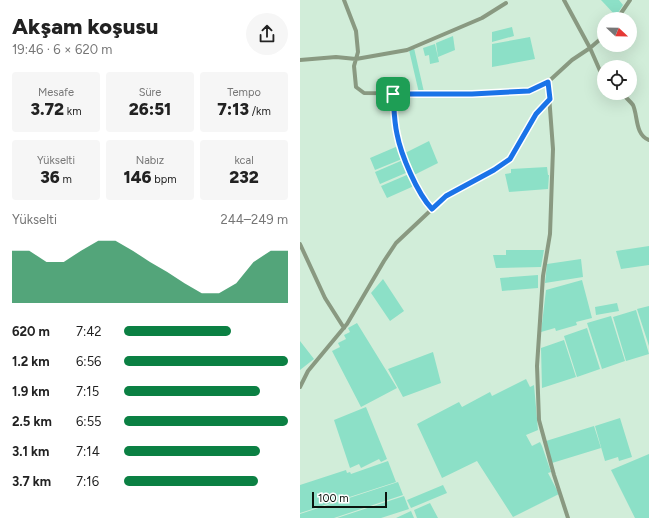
<!DOCTYPE html>
<html lang="tr">
<head>
<meta charset="utf-8">
<style>
	:root { --surface:#fff; --page:#f6f6f6; --text:#222; --muted:#767676; --accent:#0b8043 }
	body { margin:0; font-family:Figtree,sans-serif; background:var(--page); color:var(--text); height:100vh; display:flex; flex-direction:column; font-size:15px; white-space:nowrap }
	* { box-sizing:border-box; margin:0 }
	p { font-size:13px; color:var(--muted) }
	.icon { flex:none; width:22px; height:22px; fill:none; stroke:currentColor; stroke-width:2; stroke-linecap:round; stroke-linejoin:round }
	.map { position:relative; flex:1; overflow:hidden }
	.details { display:flex; flex-direction:column; background:var(--surface); width:300px }
	.details>* { flex:none }
	.needle { width:26px; rotate:112deg }
	.fabs { position:absolute; left:297px; top:12px; display:grid; gap:8px }
	.fabs a { display:grid; place-items:center; width:40px; height:40px; border-radius:50%; background:var(--surface); box-shadow:0 4px 16px #0002; font-size:20px }
	.scale { position:absolute; left:12px; bottom:10px; width:75px; box-sizing:border-box; padding-left:4px; border:2px solid #0b150e; border-top:0; font-size:11px; line-height:14px; white-space:nowrap; color:#0b150e; -webkit-text-stroke:3px #fff; paint-order:stroke }
	.pin { position:absolute; display:grid; place-items:center; width:34px; height:34px; color:#fff; margin:-17px; border-radius:8px; box-shadow:0 2px 6px #0006 }
	.round { display:grid; place-items:center; flex:none; width:42px; height:42px; border-radius:21px; background:var(--page) }
	.overview { display:flex; align-items:center; justify-content:space-between; height:68px; padding:0 12px }
	h1 { font-size:22px; font-weight:800; line-height:30px }
	.metrics { display:grid; grid-template-columns:repeat(3,1fr); gap:6px; height:68px; padding:4px 12px }
	.metrics div { display:grid; align-content:center; border-radius:4px; background:var(--page); text-align:center }
	.metrics b { font-size:17px; font-weight:800 }
	.metrics small { font-size:11px; font-weight:400 }
	.metrics p { font-size:11px }
	.chart { height:112px; padding:8px 12px }
	.chart p { display:flex; justify-content:space-between }
	.chart svg { width:100%; height:72px; margin-top:4px; fill:var(--accent); opacity:.7 }
	ul { padding:0 12px; list-style:none; font-size:13px }
	li { display:grid; grid-template-columns:64px 48px 1fr; align-items:center; height:30px }
	li i { height:10px; border-radius:5px; background:var(--accent) }
	main { display:flex; flex:1; min-height:0 }
	.map>svg:first-child { display:block }
	.building { fill:#8ce0c7 }
	.lines { fill:none; stroke-linecap:round; stroke-linejoin:round }
	.lane { stroke:#899981; stroke-width:2 }
	.street { stroke:#899981; stroke-width:4 }
	.route-casing { stroke:#fff; stroke-width:8 }
	.route { stroke:#1a73e8; stroke-width:5 }
</style>
</head>
<body>
<main>
<section class="details">
<div class="overview"><div><h1>Akşam koşusu</h1><p>19:46 · 6 × 620 m</p></div><a class="round"><svg class="icon" aria-label="share" viewBox="0 0 24 24"><path d="M12 15V3M7 8l5-5 5 5M5 13v7h14v-7"/></svg></a></div>
<div class="metrics">
<div><p>Mesafe</p><b>3.72<small> km</small></b></div>
<div><p>Süre</p><b>26:51</b></div>
<div><p>Tempo</p><b>7:13<small> /km</small></b></div>
</div>
<div class="metrics">
<div><p>Yükselti</p><b>36<small> m</small></b></div>
<div><p>Nabız</p><b>146<small> bpm</small></b></div>
<div><p>kcal</p><b>232</b></div>
</div>
<div class="chart"><p><span>Yükselti</span>244–249 m</p>
<svg viewBox="0 0 160 44" preserveAspectRatio="none"><path d="M0 44V12L10 12L20 19L30 19L40 12L50 6L60 6L70 12L80 19L90 25L100 32L110 38L120 38L130 32L140 19L150 12L160 12V44z"/></svg>
</div>
<ul>
<li><b>620 m</b>7:42<i style="width:65%"></i></li>
<li><b>1.2 km</b>6:56<i style="width:100%"></i></li>
<li><b>1.9 km</b>7:15<i style="width:83%"></i></li>
<li><b>2.5 km</b>6:55<i style="width:100%"></i></li>
<li><b>3.1 km</b>7:14<i style="width:83%"></i></li>
<li><b>3.7 km</b>7:16<i style="width:82%"></i></li>
</ul>
</section>
<div class="map">
<svg width="349" height="518" viewBox="0 0 349 518">
	<rect width="100%" height="100%" fill="#d1edd9"/>
	<!-- building -->
	<path class="building" d="M301 0H319L323 5 316 16Z
		M212 27 214 36 192 42V32Z
		M153 36 155 50 138 57 136 43Z
		M230 37 235 59 192 67V44Z
		M135 44 139 62 130 64 129 55 125 56 123 48Z
		M114 48 124 92 119 93 109 50Z
		M129 141 138 163 114 175 105 153Z
		M98 146 102 159 75 170 70 158Z
		M103 160 108 172 80 184 75 172Z
		M247 167 248 175H249L248 189 209 192 205 174 211 173V169Z
		M109 174 114 186 87 198 81 186Z
		M349 246V265L321 269 316 251Z
		M206 250H244L241 267 196 268 193 255H206Z
		M281 259 283 277 245 283 247 264Z
		M238 275V288L202 291 200 278Z
		M83 279 104 311 90 321 71 293Z
		M282 280 292 318 276 322 277 325 256 331 255 328 241 332 246 290Z
		M317 303 319 311 296 315 295 307Z
		M349 306V346L337 309Z
		M336 310 349 354 326 361 313 317Z
		M311 316 325 361 302 369 287 323Z
		M57 323 97 388 61 407 32 351 40 347 38 343 46 339 44 335 50 332 48 328Z
		M287 328 300 369 277 377 264 336Z
		M264 340 276 377 242 388 241 348Z
		M0 341 14 359 0 370Z
		M133 352 141 383 103 397 88 369Z
		M226 379 230 387 234 385 238 430 226 435 232 446 240 442 242 446 251 472 248 473 259 494 213 517 177 461 142 478 117 424 159 402 162 407 190 392 192 396Z
		M66 407 87 459 81 462 79 459 61 468 59 464 50 468 34 420Z
		M320 418 332 457 319 461 318 457 305 461 295 426Z
		M294 426 301 448 252 463 246 441Z
		M349 454V518H335L311 470Z
		M88 461 96 482 0 513V485L46 470 47 473 50 472 51 474Z
		M98 482 103 495 34 518H0V514Z
		M143 485 147 493 111 508 107 500Z
		M104 496 109 509 81 518H37Z
		M130 503 138 518H117L114 510Z
		M111 511 114 518H96Z"/>
	<g class="lines">
		<!-- lane -->
		<path class="lane" d="M93 94C94 107 94 121 97 134 101 156 117 192 132 209"/>
		<!-- street -->
		<path class="street" d="M44 0 56 31 58 52 54 66 56 87 64 93 172 94 229 91 248 82 272 60 290 48 304 36
			M264 0 290 48 301 73 304 75
			M317 19 330 0
			M0 60 36 57 56 59 107 50 182 18 206 3
			M248 82 253 149 250 234 243 276 237 366 239 420 254 475 268 518
			M322 93C325 97 330 101 333 105 338 116 335 135 349 140
			M0 244 25 298 44 328
			M0 387 8 371 47 324 84 261 96 243 147 195 194 170 210 159 236 114 250 99"/>
	</g>
	<g class="lines">
		<!-- route casing -->
		<g class="route-casing">
			<path id="route" d="M248 82 250 99 236 114 210 159 194 170 146 196 132 209C117 193 101 155 97 134 94 121 94 107 93 94H172L229 91Z"/>
		</g>
		<!-- route -->
		<use href="#route" class="route"/>
	</g>
</svg>
<div class="fabs">
<a><svg class="needle" viewBox="-14 -14 28 28"><path d="M0-13l5 13h-10z" fill="#e53935"/><path d="M0 13l5-13h-10z" fill="#767676"/></svg></a>
<a><svg class="icon" aria-label="locate" viewBox="0 0 24 24"><circle cx="12" cy="12" r="6"/><path d="M12 2v4M12 18v4M2 12h4M18 12h4"/></svg></a>
</div>
<div class="scale">100 m</div>
<div class="pin" style="left:93px;top:94px;background:#1e9e55"><svg class="icon" aria-label="arrive" viewBox="0 0 24 24"><path d="M6 21V4h12l-3 4 3 4H6"/></svg></div>
</div>
</main>
</body>
</html>
